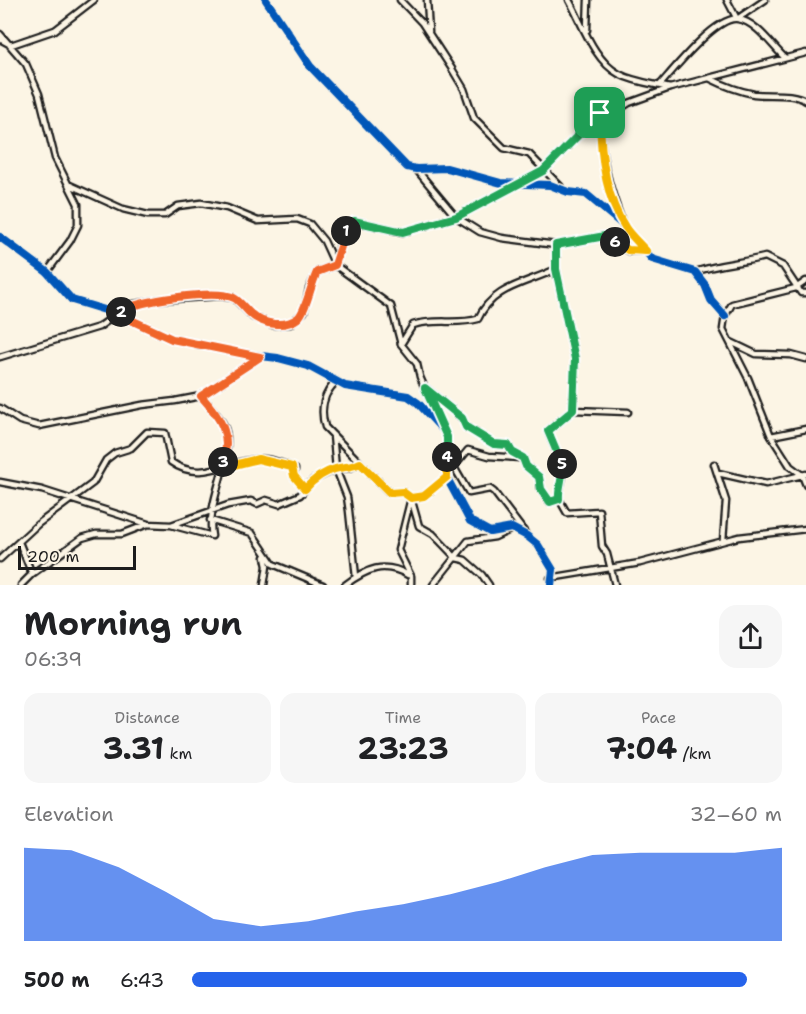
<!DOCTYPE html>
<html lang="en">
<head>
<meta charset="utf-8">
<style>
	:root { --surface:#fff; --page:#f6f6f6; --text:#202124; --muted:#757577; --accent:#2563eb }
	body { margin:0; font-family:"Shantell Sans",sans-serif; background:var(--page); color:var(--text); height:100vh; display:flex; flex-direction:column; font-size:22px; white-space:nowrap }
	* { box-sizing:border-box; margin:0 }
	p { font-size:20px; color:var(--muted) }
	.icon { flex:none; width:33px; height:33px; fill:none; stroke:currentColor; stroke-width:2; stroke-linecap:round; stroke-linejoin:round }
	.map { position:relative; height:585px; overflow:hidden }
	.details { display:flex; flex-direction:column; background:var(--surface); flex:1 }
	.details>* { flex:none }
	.scale { position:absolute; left:18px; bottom:15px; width:118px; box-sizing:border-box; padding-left:6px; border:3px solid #1c1c1c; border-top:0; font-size:16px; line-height:21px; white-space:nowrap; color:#1c1c1c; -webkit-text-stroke:4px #fcf5e5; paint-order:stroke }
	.pin { position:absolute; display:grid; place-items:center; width:51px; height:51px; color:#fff; margin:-26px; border-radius:12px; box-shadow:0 3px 9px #0006 }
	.km { position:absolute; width:30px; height:30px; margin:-15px; border-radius:50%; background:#222; color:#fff; font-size:16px; line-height:30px; text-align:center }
	.round { display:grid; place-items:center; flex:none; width:63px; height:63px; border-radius:18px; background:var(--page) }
	.head { display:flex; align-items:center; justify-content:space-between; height:102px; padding:0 24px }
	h1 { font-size:33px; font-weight:700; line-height:45px }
	.figures { display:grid; grid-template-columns:repeat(3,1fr); gap:9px; height:102px; padding:6px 24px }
	.figures div { display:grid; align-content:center; border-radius:15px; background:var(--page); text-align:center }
	.figures b { font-size:30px; font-weight:700 }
	.figures small { font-size:16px; font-weight:400 }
	.figures p { font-size:16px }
	.chart { height:168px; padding:12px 24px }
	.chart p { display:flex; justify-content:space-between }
	.chart svg { width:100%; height:108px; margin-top:6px; fill:var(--accent); opacity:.7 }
	ul { padding:0 24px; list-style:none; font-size:20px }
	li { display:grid; grid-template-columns:96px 72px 1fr; align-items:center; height:45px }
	li i { height:15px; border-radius:8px; background:var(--accent) }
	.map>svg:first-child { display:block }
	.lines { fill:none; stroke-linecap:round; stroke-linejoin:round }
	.minor-casing { stroke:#1c1c1c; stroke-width:9 }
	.minor { stroke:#fcf5e5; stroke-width:4.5 }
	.cycleway-casing { stroke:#fcf5e5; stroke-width:11 }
	.cycleway { stroke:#0057b8; stroke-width:8 }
	.split-1-casing { stroke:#fff; stroke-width:12 }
	.split-2-casing { stroke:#fff; stroke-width:12 }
	.split-3-casing { stroke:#fff; stroke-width:12 }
	.split-4-casing { stroke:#fff; stroke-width:12 }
	.split-5-casing { stroke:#fff; stroke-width:12 }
	.split-6-casing { stroke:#fff; stroke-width:12 }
	.split-7-casing { stroke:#fff; stroke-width:12 }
	.split-1 { stroke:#22a559; stroke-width:8 }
	.split-2 { stroke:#f0652b; stroke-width:8 }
	.split-3 { stroke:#f0652b; stroke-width:8 }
	.split-4 { stroke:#f5b400; stroke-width:8 }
	.split-5 { stroke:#22a559; stroke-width:8 }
	.split-6 { stroke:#22a559; stroke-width:8 }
	.split-7 { stroke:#f5b400; stroke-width:8 }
</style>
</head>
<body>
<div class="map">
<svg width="806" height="585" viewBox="0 0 806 585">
	<rect width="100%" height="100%" fill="#fcf5e5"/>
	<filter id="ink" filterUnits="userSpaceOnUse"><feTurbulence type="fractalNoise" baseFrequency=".0167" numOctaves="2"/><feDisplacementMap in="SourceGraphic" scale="12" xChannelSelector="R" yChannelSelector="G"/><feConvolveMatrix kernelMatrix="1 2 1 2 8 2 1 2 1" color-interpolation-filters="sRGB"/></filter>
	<g filter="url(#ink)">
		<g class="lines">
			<!-- minor casing -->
			<g class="minor-casing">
				<path id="minor" d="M266 0 310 66 407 167 416 169 447 168 501 183 550 185 568 192 586 194 624 226 652 259 695 272 705 285 711 300 725 316
					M400 0 422 23 452 69 464 89 474 118 504 148 529 154 561 187
					M427 0 429 32
					M569 0C582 23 594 61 619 74 634 82 654 84 670 88
					M727 0 737 19 765 0
					M587 30 588 0
					M0 34 26 64 39 94 55 158 78 204V225L70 241 47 272
					M0 39 11 45 55 30 94 0
					M709 78C723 85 738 91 754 94 770 96 793 92 806 101
					M660 85C673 70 717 15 738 19 757 22 772 46 785 58
					M416 169 456 217 480 232 502 238 556 245 605 236 628 251H646
					M70 185 123 209 148 215H165L178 206 201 203 227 208 258 221 297 219 310 224 324 241 335 265 391 306 401 344 417 364 420 377 442 427
					M623 224C609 187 599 153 600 113L618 110 629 103 670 88 806 53
					M0 237 47 272 72 300 118 314 172 339 244 354 278 358 308 366 345 386 408 396 418 403 443 430 447 437 448 480 470 521 490 532 512 528 527 536 538 545 553 570 551 585
					M335 265 343 235 354 221 403 232 456 217 543 171 600 113
					M556 269 575 359 573 410
					M695 272C717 264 741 263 765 257L783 266 801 293H806
					M806 281 796 288 732 304 725 316 723 329 748 378 771 436 790 466 802 475 806 485
					M731 342 756 354 791 355 806 359
					M401 344 413 325C435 318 456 325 478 319 493 286 526 284 556 269V245
					M0 357 99 327 129 305 158 300 220 296 234 298 253 317 273 325 290 324 304 312 309 289 317 272 335 265
					M337 381C323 393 320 410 325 427L390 493 403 492 411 498 419 526 433 534 456 558 465 560 482 575 489 585
					M427 389 462 418 466 427 494 444 508 445 512 452 523 458 526 466 539 477 541 489 550 502 559 499 567 513 599 511 602 546 607 554 615 585
					M0 408 20 421 39 426 142 405 175 401 201 396 260 357
					M333 435 336 469 347 497 349 511 356 577
					M771 436 806 429
					M520 458 489 456 468 450 454 467 469 493 490 489 494 492 526 534
					M714 464 726 501 723 540
					M718 473 766 484 806 474
					M0 482 42 490 148 524 171 525 212 536C205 501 237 454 224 426 219 415 209 405 201 396
					M559 499C558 487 565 478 563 466 560 456 551 442 548 431L573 410 628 412
					M210 520 252 533 273 564 323 585
					M171 525 228 505 251 501 257 504 266 500 279 504 300 495 313 480 336 469 350 468 360 463
					M19 542 32 574
					M0 559 38 524 93 483 106 460 115 453 131 448 147 432 165 433 171 462C200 483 227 461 258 459 269 458 285 464 295 469L294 476 305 489
					M550 578 640 563 739 537 806 529
					M21 585 32 574 82 538 96 534H122L148 524
					M264 585 267 566 265 557
					M345 585C366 569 384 561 408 575
					M411 585V576L398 550 411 498 424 496 447 477
					M433 585 468 541 495 537 510 530"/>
			</g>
			<!-- minor -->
			<use href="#minor" class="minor"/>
			<!-- cycleway casing -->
			<g class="cycleway-casing">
				<path id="cycleway" d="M266 0 310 66 407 167 416 169 447 168 501 183 550 185 568 192 586 194 624 226 652 259 695 272 705 285 711 300 725 316
					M0 237 47 272 72 300 118 314 172 339 244 354 278 358 308 366 345 386 408 396 418 403 443 430 447 437 448 480 470 521 490 532 512 528 527 536 538 545 553 570 551 585"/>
			</g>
			<!-- cycleway -->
			<use href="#cycleway" class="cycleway"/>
		</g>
	</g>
	<g class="lines" filter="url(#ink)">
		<!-- split-1 casing -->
		<g class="split-1-casing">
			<path id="split-1" d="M346 231 354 221 403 232 456 217 543 171 600 113"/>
		</g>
		<!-- split-2 casing -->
		<g class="split-2-casing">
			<path id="split-2" d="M121 312C135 300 218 289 234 298 240 301 246 310 251 314 263 325 285 328 298 318 306 311 311 284 317 272L335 265 346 231"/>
		</g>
		<!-- split-3 casing -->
		<g class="split-3-casing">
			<path id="split-3" d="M121 312 118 314 172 339 260 357 201 396C220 417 232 434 223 462"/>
		</g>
		<!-- split-4 casing -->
		<g class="split-4-casing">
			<path id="split-4" d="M223 462 222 468 258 459 292 467 294 476 305 489C313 480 324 472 335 469 345 466 351 468 360 463L390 493 403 492 411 498 424 496 447 477V457"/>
		</g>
		<!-- split-5 casing -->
		<g class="split-5-casing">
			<path id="split-5" d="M447 457V437L425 388 462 418 466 427 494 444 508 445 512 452 523 458 526 466 539 477 541 489 550 502 559 499C558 486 564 477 562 464"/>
		</g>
		<!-- split-6 casing -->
		<g class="split-6-casing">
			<path id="split-6" d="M562 464 548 431 573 410 575 359 556 269V245L605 236 615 242"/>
		</g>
		<!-- split-7 casing -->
		<g class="split-7-casing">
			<path id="split-7" d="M600 113C600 150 604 195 625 227 630 235 639 243 646 251L628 250 615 242"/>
		</g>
		<!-- split-1 -->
		<use href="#split-1" class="split-1"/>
		<!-- split-2 -->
		<use href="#split-2" class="split-2"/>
		<!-- split-3 -->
		<use href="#split-3" class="split-3"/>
		<!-- split-4 -->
		<use href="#split-4" class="split-4"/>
		<!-- split-5 -->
		<use href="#split-5" class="split-5"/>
		<!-- split-6 -->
		<use href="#split-6" class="split-6"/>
		<!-- split-7 -->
		<use href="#split-7" class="split-7"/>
	</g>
</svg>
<div class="scale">200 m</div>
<div class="pin" style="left:600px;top:113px;background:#1e9e55"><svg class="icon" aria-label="arrive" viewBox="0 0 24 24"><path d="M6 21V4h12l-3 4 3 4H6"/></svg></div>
<b class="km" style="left:346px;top:231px">1</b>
<b class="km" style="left:121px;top:312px">2</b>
<b class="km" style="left:223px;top:462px">3</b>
<b class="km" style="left:447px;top:457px">4</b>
<b class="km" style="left:562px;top:464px">5</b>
<b class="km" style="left:615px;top:242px">6</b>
</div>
<section class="details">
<div class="head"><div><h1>Morning run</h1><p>06:39</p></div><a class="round"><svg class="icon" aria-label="share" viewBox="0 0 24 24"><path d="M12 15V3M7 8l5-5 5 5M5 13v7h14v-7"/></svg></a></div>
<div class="figures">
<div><p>Distance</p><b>3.31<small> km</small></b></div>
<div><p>Time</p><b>23:23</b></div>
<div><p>Pace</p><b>7:04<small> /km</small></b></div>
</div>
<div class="chart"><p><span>Elevation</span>32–60 m</p>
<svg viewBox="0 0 160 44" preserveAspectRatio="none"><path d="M0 44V6L10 7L20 14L30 24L40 35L50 38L60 36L70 32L80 29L90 25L100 20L110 14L120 9L130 8L140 8L150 8L160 6V44z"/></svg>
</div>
<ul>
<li><b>500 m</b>6:43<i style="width:94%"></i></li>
</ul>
</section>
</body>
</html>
